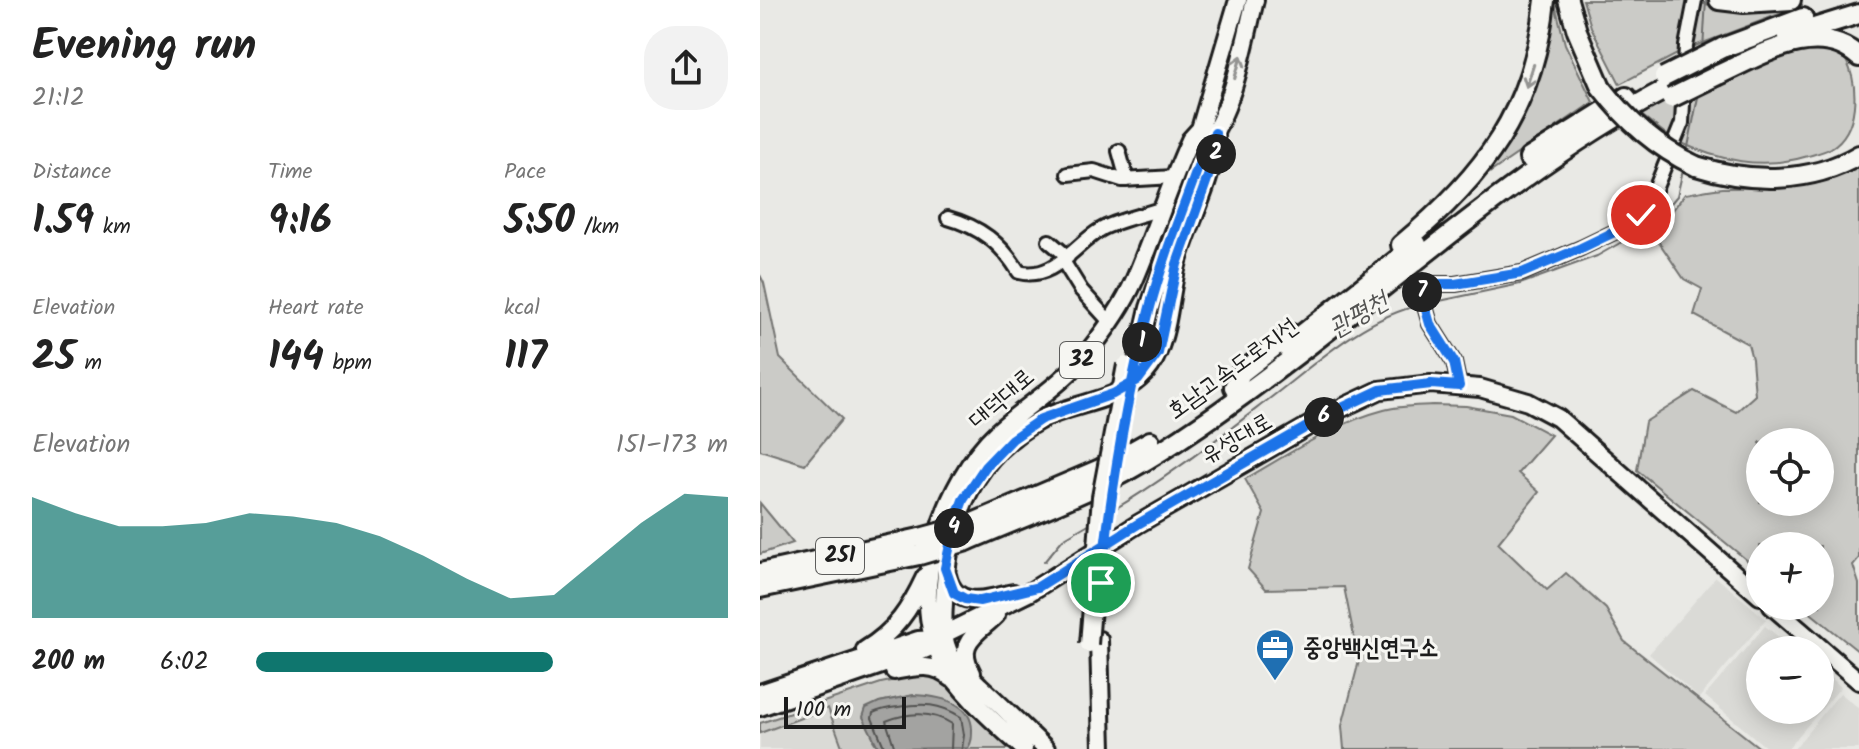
<!DOCTYPE html>
<html lang="en">
<head>
<meta charset="utf-8">
<style>
	:root { --surface:#fff; --page:#f2f2f2; --text:#222; --muted:#767676; --accent:#0f766e }
	body { margin:0; font-family:Kalam,"Poor Story",sans-serif; background:var(--page); color:var(--text); height:100vh; display:flex; flex-direction:column; font-size:30px; white-space:nowrap }
	* { box-sizing:border-box; margin:0 }
	p { font-size:26px; color:var(--muted) }
	.icon { flex:none; width:44px; height:44px; fill:none; stroke:currentColor; stroke-width:2; stroke-linecap:round; stroke-linejoin:round }
	.map { position:relative; flex:1; overflow:hidden }
	.side { display:flex; flex-direction:column; background:var(--surface); width:760px }
	.side>* { flex:none }
	.fabs { position:absolute; left:986px; top:428px; display:grid; gap:16px }
	.fabs a { display:grid; place-items:center; width:88px; height:88px; border-radius:50%; background:var(--surface); box-shadow:0 4px 20px #0003; font-size:40px }
	.scale { position:absolute; left:24px; bottom:20px; width:122px; box-sizing:border-box; padding-left:8px; border:4px solid #1c1c1c; border-top:0; font-size:22px; line-height:28px; white-space:nowrap; color:#1c1c1c; -webkit-text-stroke:6px #f6f6f2; paint-order:stroke }
	.pin { position:absolute; display:grid; place-items:center; width:68px; height:68px; color:#fff; margin:-34px; border:4px solid #fff; border-radius:50%; box-shadow:0 2px 8px #0007 }
	.km { position:absolute; width:40px; height:40px; margin:-20px; border-radius:50%; background:#222; color:#fff; font-size:22px; line-height:40px; text-align:center }
	.round { display:grid; place-items:center; flex:none; width:84px; height:84px; border-radius:32px; background:var(--page) }
	.overview { display:flex; align-items:center; justify-content:space-between; height:136px; padding:0 32px }
	h1 { font-size:44px; font-weight:700; line-height:60px }
	.metrics { display:grid; grid-template-columns:repeat(3,1fr); gap:12px; height:136px; padding:8px 32px }
	.metrics div { display:grid; align-content:center }
	.metrics b { font-size:40px; font-weight:700 }
	.metrics small { font-size:22px; font-weight:400 }
	.metrics p { font-size:22px }
	.chart { height:224px; padding:16px 32px }
	.chart p { display:flex; justify-content:space-between }
	.chart svg { width:100%; height:144px; margin-top:8px; fill:var(--accent); opacity:.7 }
	ul { padding:0 32px; list-style:none; font-size:26px }
	li { display:grid; grid-template-columns:128px 96px 1fr; align-items:center; height:60px }
	li i { height:20px; border-radius:10px; background:var(--accent) }
	main { display:flex; flex:1; min-height:0 }
	.map>svg:first-child { display:block }
	.built { fill:#dadad6 }
	.green { fill:#cbcbc7; stroke:#747472; stroke-width:2; fill-rule:evenodd }
	.water { fill:#a3a3a1; stroke:#6d6d6c; stroke-width:2 }
	.lines { fill:none; stroke-linecap:round; stroke-linejoin:round }
	.shore { stroke:#525251; stroke-width:2 }
	.stream { stroke:#6d6d6c; stroke-width:2 }
	.minor-casing { stroke:#1c1c1c; stroke-width:18 }
	.major-casing { stroke:#1c1c1c; stroke-width:22 }
	.highway-casing { stroke:#1c1c1c; stroke-width:24 }
	.minor { stroke:#f6f6f2; stroke-width:12 }
	.major { stroke:#f6f6f2; stroke-width:16 }
	.highway { stroke:#f6f6f2; stroke-width:18 }
	.major-bridge-casing { stroke:#1c1c1c; stroke-width:22; stroke-linecap:butt }
	.highway-bridge-casing { stroke:#1c1c1c; stroke-width:24; stroke-linecap:butt }
	.major-bridge { stroke:#f6f6f2; stroke-width:16 }
	.highway-bridge { stroke:#f6f6f2; stroke-width:18 }
	.oneway { stroke:#949492 }
	.route-casing { stroke:#fff; stroke-width:16 }
	.route { stroke:#1a73e8; stroke-width:10 }
	.labels { text-anchor:middle; dominant-baseline:central; stroke-width:6; stroke-linejoin:round; paint-order:stroke }
	.shield { fill:#f6f6f2; stroke:#5d5d5c; stroke-width:2 }
	.shield-label { font-size:22px; font-weight:bold; fill:#1c1c1c }
	.street-label { font-size:24px; fill:#1c1c1c; stroke:#f6f6f2 }
	.poi-label { font-size:24px; font-weight:bold; fill:#1c1c1c; stroke:#f6f6f2; text-anchor:start }
	.water-label { font-size:26px; font-style:italic; fill:#525251; stroke:#f6f6f2 }
</style>
</head>
<body>
<main>
<section class="side">
<div class="overview"><div><h1>Evening run</h1><p>21:12</p></div><a class="round"><svg class="icon" aria-label="share" viewBox="0 0 24 24"><path d="M12 15V3M7 8l5-5 5 5M5 13v7h14v-7"/></svg></a></div>
<div class="metrics">
<div><p>Distance</p><b>1.59<small> km</small></b></div>
<div><p>Time</p><b>9:16</b></div>
<div><p>Pace</p><b>5:50<small> /km</small></b></div>
</div>
<div class="metrics">
<div><p>Elevation</p><b>25<small> m</small></b></div>
<div><p>Heart rate</p><b>144<small> bpm</small></b></div>
<div><p>kcal</p><b>117</b></div>
</div>
<div class="chart"><p><span>Elevation</span>151–173 m</p>
<svg viewBox="0 0 160 44" preserveAspectRatio="none"><path d="M0 44V7L10 12L20 16L30 16L40 15L50 12L60 13L70 15L80 19L90 25L100 32L110 38L120 37L130 26L140 15L150 6L160 7V44z"/></svg>
</div>
<ul>
<li><b>200 m</b>6:02<i style="width:63%"></i></li>
</ul>
</section>
<div class="map">
<svg width="1099" height="749" viewBox="0 0 1099 749">
	<rect width="100%" height="100%" fill="#e9e9e5"/>
	<filter id="ink" filterUnits="userSpaceOnUse"><feTurbulence type="fractalNoise" baseFrequency=".0125" numOctaves="2"/><feDisplacementMap in="SourceGraphic" scale="16" xChannelSelector="R" yChannelSelector="G"/><feConvolveMatrix kernelMatrix="1 2 1 2 8 2 1 2 1" color-interpolation-filters="sRGB"/></filter>
	<g filter="url(#ink)">
		<!-- built -->
		<path class="built" d="M956 577 1006 619 939 698 889 654Z
			M1005 626 1035 650H1000V710H1060V667L1081 687 1027 749H1008L945 696Z
			M1080 693 1099 708V749H1034Z
			M68 708 83 749H0V733Z"/>
		<!-- green -->
		<path class="green" d="M789 0H794L805 44 833 102 712 185 743 143Z
			M823 0H924L971 9 1043 5 927 49 860 84 831 27Z
			M1059 47C1068 50 1080 53 1086 60 1099 86 1099 131 1071 148 1064 152 1055 154 1048 156 1002 170 959 161 917 141L925 96 1019 56Z
			M921 94 919 123 911 138 880 114Z
			M1099 164V558L1093 565 1099 584V652L1042 606H1060V546H1000V571L877 470 885 422 934 391 976 412 995 395 992 359 988 344 934 315 942 289 924 279 894 235 925 194C938 192 951 189 963 188 1013 186 1055 195 1099 164ZM1000 442H1060V502H1000Z
			M0 275 4 283 20 358 82 419 45 464 0 450Z
			M673 405 706 406 751 414 791 435 758 473 779 492 738 543 787 590 806 573 846 609 864 641 1001 749H584L582 726 599 661 584 587 506 589 488 569 504 513 485 479C529 454 574 423 624 410 639 406 657 406 673 405Z
			M0 503 33 543 0 554Z
			M159 675 177 677 252 749H205L208 748 154 695 119 702 113 740 119 749H83L68 708 0 733V723L121 683Z"/>
		<!-- water -->
		<path class="water" d="M154 695C176 696 211 701 212 729 212 737 212 742 208 748L119 749 103 717 106 708 119 702Z"/>
		<g class="lines">
			<!-- shore -->
			<path class="shore" d="M125 749 112 718 113 713C121 709 129 708 138 707 163 703 179 703 201 717L204 735 202 749
				M135 749 126 721C148 712 172 711 192 724L191 749"/>
			<!-- stream -->
			<path class="stream" d="M943 50 946 0
				M927 152 939 92
				M670 303 760 284 837 256 892 225 917 196 923 170
				M348 513C405 480 457 439 509 399 555 364 603 318 660 305
				M284 562 303 539 332 522"/>
			<!-- minor casing -->
			<g class="minor-casing">
				<path id="minor" d="M359 151 367 180
					M308 174 334 171 362 180 414 177
					M188 218C220 227 241 243 259 272 294 281 313 246 340 230 357 220 381 216 400 209
					M289 241 308 257
					M303 261 321 290 350 322
					M699 386 694 362 670 324 661 292 668 284H695L762 273 821 248 873 223 881 215 894 192 922 123 926 46 935 0"/>
			</g>
			<!-- major casing -->
			<g class="major-casing">
				<path id="major" d="M440 140V129L478 0
					M376 365 389 308 445 148C474 106 483 49 495 0
					M187 575C195 610 227 600 253 593
					M1012 606 1099 681
					M339 640 342 749
					M105 650C136 631 150 609 165 577
					M134 671C155 667 174 662 191 678
					M212 673C195 642 216 635 236 615
					M0 693 158 640 174 639
					M0 707 162 651 169 648 174 639 270 592 378 524 571 413 620 390 671 384 720 388 768 402 798 418 1000 596
					M264 749C237 724 199 692 182 660 146 593 184 481 237 432 267 405 303 384 328 352 345 331 363 306 374 281 394 235 409 186 430 140L440 129
					M286 749C264 728 243 707 220 686 211 677 198 668 191 656 182 641 183 620 184 603 186 528 210 457 280 420 311 403 353 403 380 378 387 372 394 362 397 354 409 327 410 293 417 265 428 221 456 179 455 133"/>
			</g>
			<!-- highway casing -->
			<g class="highway-casing">
				<path id="highway" d="M808 0 817 31 841 87
					M959 0 984 3 1031 0
					M1028 36 1099 14
					M962 48 1043 18
					M958 75C1000 56 1058 19 1099 57
					M769 158 866 97
					M936 166C990 183 1050 184 1099 155
					M641 245C724 176 774 110 785 0
					M526 347 657 244
					M474 387 481 373 531 334
					M208 525 340 469 390 441
					M207 541C251 522 297 505 341 484 387 463 439 427 480 397 624 294 750 171 908 88
					M0 573 160 538
					M0 588 159 555"/>
			</g>
			<!-- minor -->
			<use href="#minor" class="minor"/>
			<!-- major -->
			<use href="#major" class="major"/>
			<!-- highway -->
			<use href="#highway" class="highway"/>
			<!-- major-bridge casing -->
			<g class="major-bridge-casing">
				<path id="major-bridge" d="M329 644 341 497 366 365"/>
			</g>
			<!-- highway-bridge casing -->
			<g class="highway-bridge-casing">
				<path id="highway-bridge" d="M904 77 962 48
					M841 87C868 122 896 147 936 166
					M911 98 958 75
					M160 538 208 525
					M159 555 207 541"/>
			</g>
			<!-- major-bridge -->
			<use href="#major-bridge" class="major-bridge"/>
			<!-- highway-bridge -->
			<use href="#highway-bridge" class="highway-bridge"/>
		</g>
		<!-- one-way arrows -->
		<defs><path id="oneway-shaft" d="M-6 0H5M1.5-3L5.5 0L1.5 3" fill="none" stroke-width="1.6" stroke-linecap="round" stroke-linejoin="round" transform="scale(2)"/></defs>
		<g class="oneway">
			<use href="#oneway-shaft" transform="translate(478 67) rotate(-74)"/>
			<use href="#oneway-shaft" transform="translate(770 76) rotate(108)"/>
		</g>
	</g>
	<g class="lines" filter="url(#ink)">
		<!-- route casing -->
		<g class="route-casing">
			<path id="route" d="M341 583C351 491 365 400 389 311 403 256 426 202 445 148L455 133 456 154 417 264 398 353 378 380 353 394 281 419 252 439 225 467 203 500 195 522 185 568 194 593 205 599 220 601 278 587 378 524 571 413 620 390 671 384 699 386 694 362 670 324 661 292 668 284H695L762 273 821 248 873 223 881 215"/>
		</g>
		<!-- route -->
		<use href="#route" class="route"/>
	</g>
	<!-- icons -->
	<defs>
		<g id="office-pin" transform="scale(2)"><path d="M0 17L-7.5 6A9.5 9.5 0 1 1 7.5 6Z" fill="#1f6fb2" stroke="#f6f6f2"/><path d="M-6-3h4V-5.5h4V-3h4V5H-6ZM-1-4.5V-3h2v-1.5ZM-6 0V1H6V0Z" fill="#fff"/></g>
	</defs>
	<g fill-rule="evenodd">
		<use href="#office-pin" x="515" y="648"/>
	</g>
	<g class="labels">
		<!-- shield labels -->
		<g class="shield">
			<rect x="300" y="342" width="44" height="36" rx="6"/>
			<rect x="56" y="538" width="48" height="36" rx="6"/>
		</g>
		<g class="shield-label">
			<text x="322" y="360">32</text>
			<text x="80" y="556">251</text>
		</g>
		<!-- street labels -->
		<g class="street-label">
			<text transform="translate(473 369) rotate(-36)">호남고속도로지선</text>
			<text transform="translate(242 399) rotate(-41)">대덕대로</text>
			<text transform="translate(477 439) rotate(-30)">유성대로</text>
		</g>
		<!-- poi labels -->
		<g class="poi-label">
			<text x="543" y="648">중앙백신연구소</text>
		</g>
		<!-- water labels -->
		<g class="water-label">
			<text transform="translate(599 315) rotate(-30)">관평천</text>
		</g>
	</g>
</svg>
<div class="fabs">
<a><svg class="icon" aria-label="locate" viewBox="0 0 24 24"><circle cx="12" cy="12" r="6"/><path d="M12 2v4M12 18v4M2 12h4M18 12h4"/></svg></a>
<a>+</a>
<a>−</a>
</div>
<div class="scale">100 m</div>
<div class="pin" style="left:341px;top:583px;background:#1e9e55"><svg class="icon" aria-label="arrive" viewBox="0 0 24 24"><path d="M6 21V4h12l-3 4 3 4H6"/></svg></div>
<div class="pin" style="left:881px;top:215px;background:#d93025"><svg class="icon" aria-label="check" viewBox="0 0 24 24"><path d="M5 12l5 5 9-10"/></svg></div>
<b class="km" style="left:382px;top:342px">1</b>
<b class="km" style="left:456px;top:154px">2</b>
<b class="km" style="left:194px;top:528px">4</b>
<b class="km" style="left:564px;top:417px">6</b>
<b class="km" style="left:662px;top:292px">7</b>
</div>
</main>
</body>
</html>
